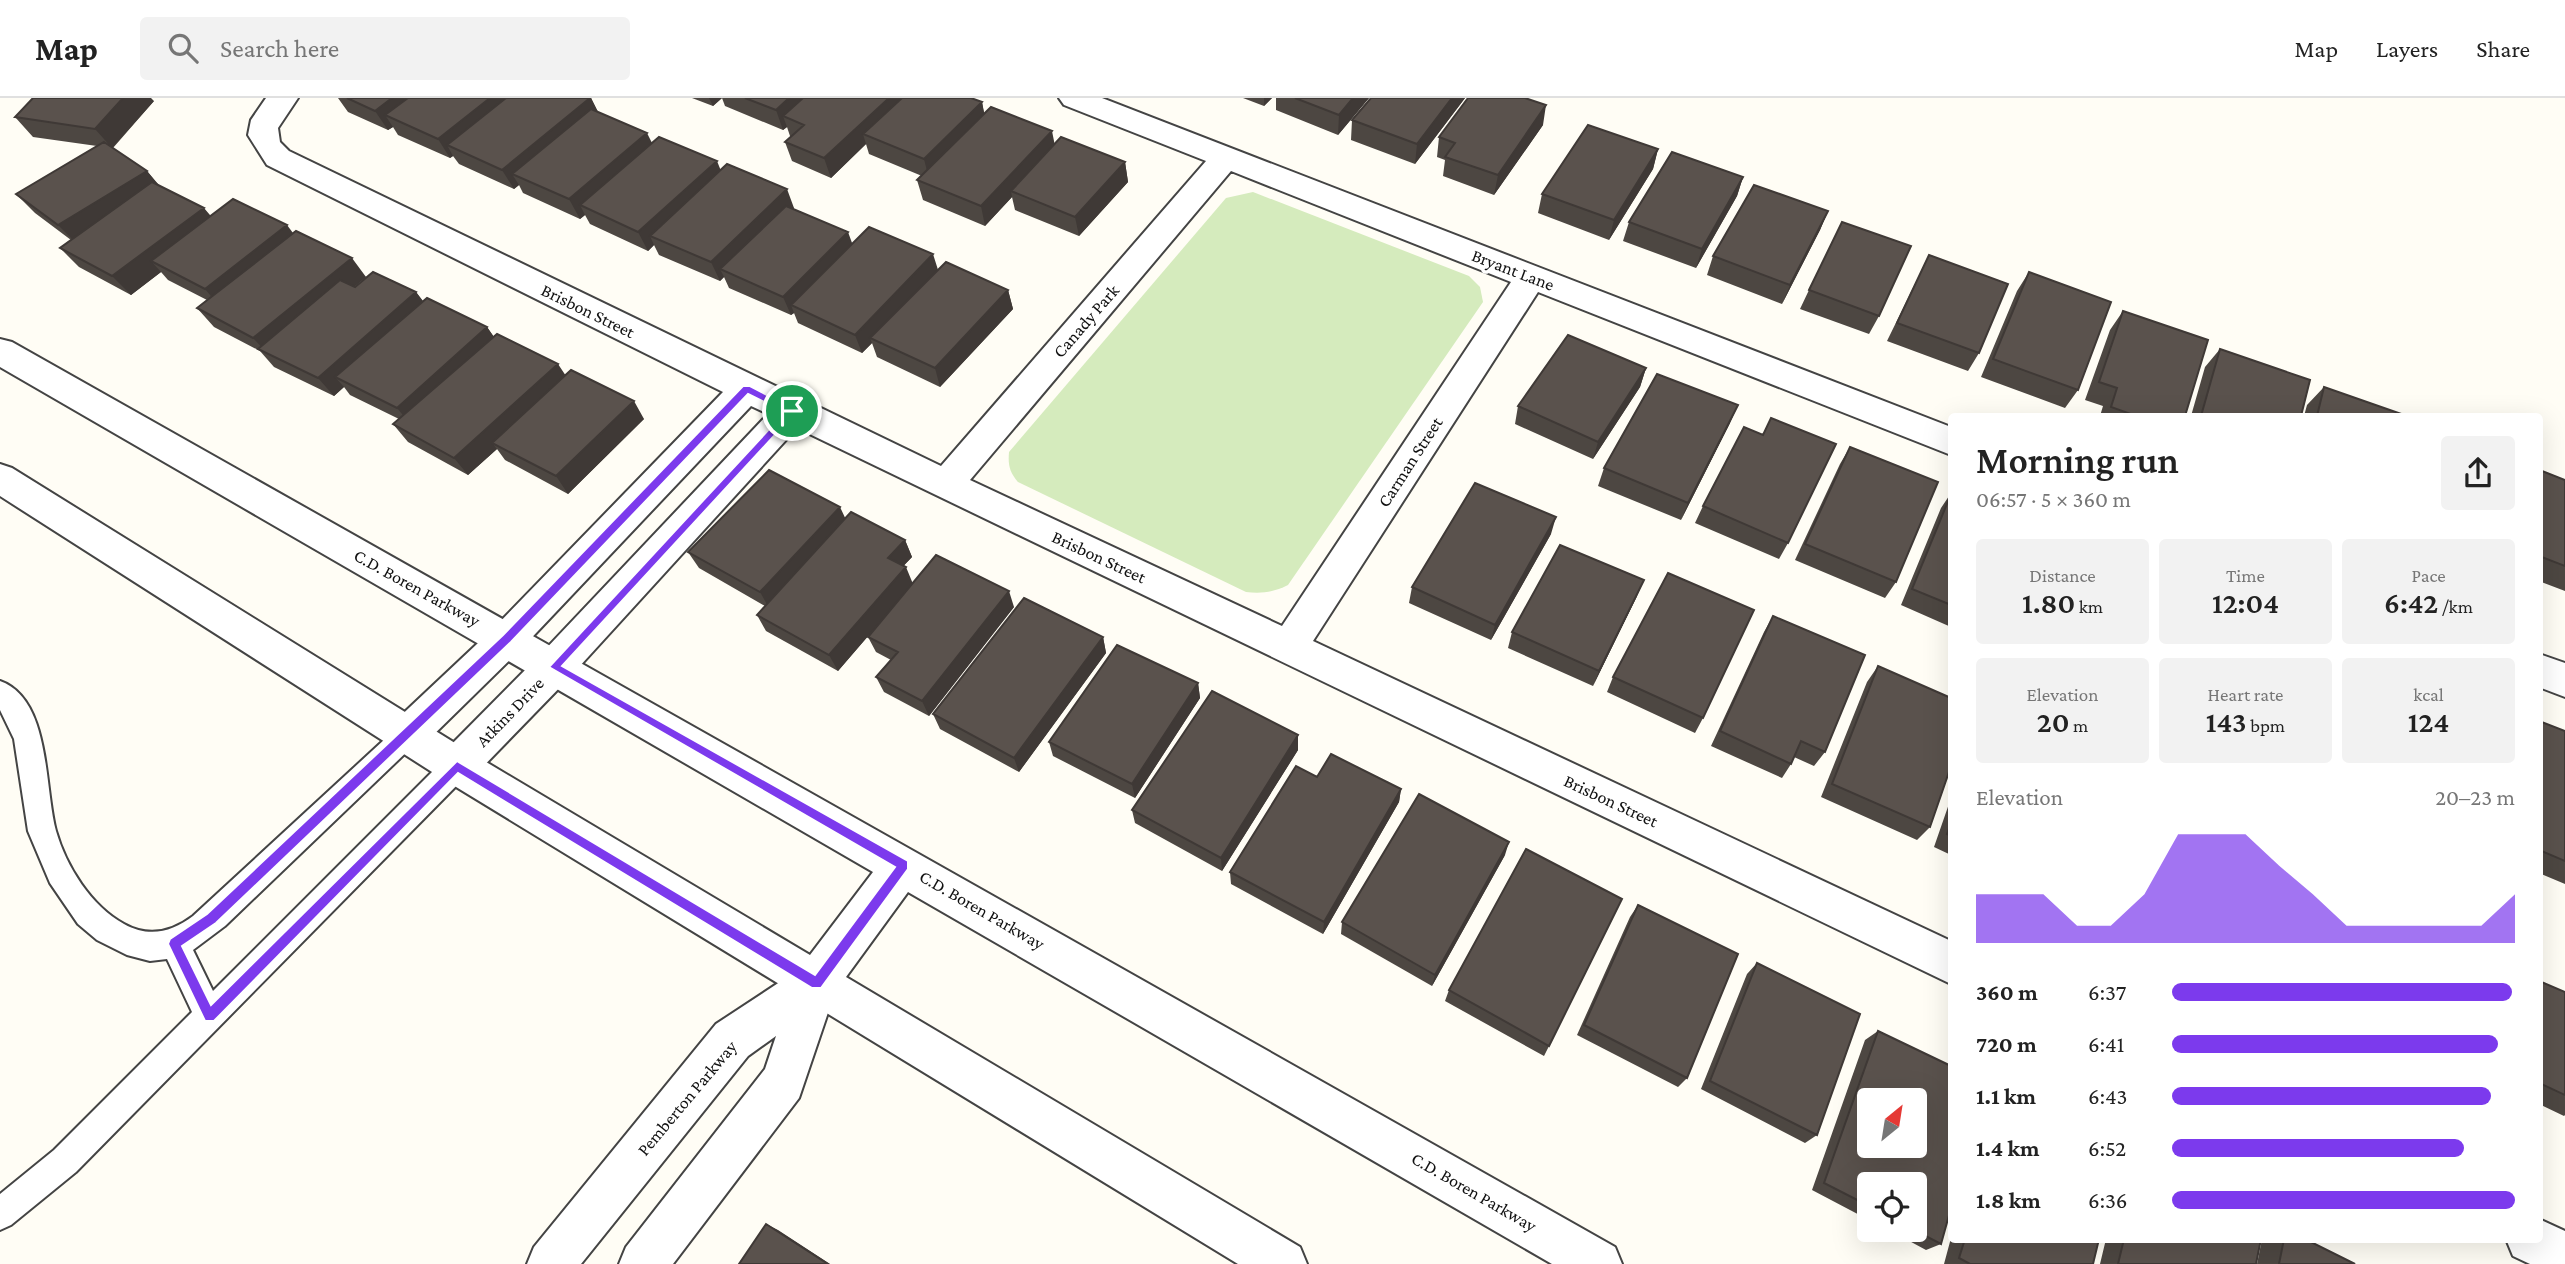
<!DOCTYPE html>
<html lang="en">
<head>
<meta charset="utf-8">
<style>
	:root { --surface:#fff; --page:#f2f2f2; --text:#222; --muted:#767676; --line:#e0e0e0; --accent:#7c3aed }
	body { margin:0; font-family:"Crimson Pro",serif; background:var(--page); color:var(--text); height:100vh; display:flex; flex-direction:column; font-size:26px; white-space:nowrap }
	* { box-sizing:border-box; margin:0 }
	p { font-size:23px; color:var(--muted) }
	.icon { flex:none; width:38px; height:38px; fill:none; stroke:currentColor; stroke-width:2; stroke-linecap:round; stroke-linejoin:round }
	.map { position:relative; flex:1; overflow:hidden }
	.panel { position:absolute; left:1948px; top:315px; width:595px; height:830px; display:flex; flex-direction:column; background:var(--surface); border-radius:7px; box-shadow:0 7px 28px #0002 }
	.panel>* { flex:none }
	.needle { width:46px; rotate:30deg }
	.tools { position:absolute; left:1857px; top:990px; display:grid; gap:14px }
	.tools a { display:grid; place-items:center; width:70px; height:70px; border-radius:7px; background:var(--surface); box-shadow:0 7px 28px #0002; font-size:35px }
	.pin { position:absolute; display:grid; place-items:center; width:60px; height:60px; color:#fff; margin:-30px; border:4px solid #fff; border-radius:50%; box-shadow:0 2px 7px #0007 }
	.round { display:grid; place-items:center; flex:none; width:74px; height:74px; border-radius:7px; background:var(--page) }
	.overview { display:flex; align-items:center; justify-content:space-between; height:119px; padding:0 28px }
	h1 { font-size:38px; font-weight:600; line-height:52px }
	.figures { display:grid; grid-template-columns:repeat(3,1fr); gap:10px; height:119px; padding:7px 28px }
	.figures div { display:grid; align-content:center; border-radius:7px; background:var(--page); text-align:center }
	.figures b { font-size:30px; font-weight:600 }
	.figures small { font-size:19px; font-weight:400 }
	.figures p { font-size:19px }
	.chart { height:196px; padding:14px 28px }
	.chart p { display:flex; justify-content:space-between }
	.chart svg { width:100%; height:126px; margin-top:7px; fill:var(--accent); opacity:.7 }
	ul { padding:0 28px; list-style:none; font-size:23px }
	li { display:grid; grid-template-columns:112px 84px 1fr; align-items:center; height:52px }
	li i { height:18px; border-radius:9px; background:var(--accent) }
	header { display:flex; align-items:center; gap:42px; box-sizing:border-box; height:98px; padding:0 35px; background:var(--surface); border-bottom:2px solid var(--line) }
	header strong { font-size:33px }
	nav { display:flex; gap:38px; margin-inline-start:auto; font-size:24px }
	.search { width:490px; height:63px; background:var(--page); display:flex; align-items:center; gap:18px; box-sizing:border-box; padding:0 24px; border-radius:7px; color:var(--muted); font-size:26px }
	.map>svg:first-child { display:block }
	.green { fill:#d5ebbd }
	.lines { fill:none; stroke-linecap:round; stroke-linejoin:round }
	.service-casing { stroke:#444; stroke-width:4 }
	.minor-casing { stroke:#444; stroke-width:4 }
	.tertiary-casing { stroke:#444; stroke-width:4 }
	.service { fill:#fff; fill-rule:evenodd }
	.minor { fill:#fff; fill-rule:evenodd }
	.tertiary { fill:#fff; fill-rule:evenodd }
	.wall { fill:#4d4742 }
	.shaded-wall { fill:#3f3936 }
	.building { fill:#5a524d; stroke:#3f3936; stroke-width:2; fill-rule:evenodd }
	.route { fill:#7c3aed; stroke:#fff; stroke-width:2; fill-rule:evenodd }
	.labels { text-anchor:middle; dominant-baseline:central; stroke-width:7; stroke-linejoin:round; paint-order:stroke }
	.street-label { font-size:18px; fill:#111; stroke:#fff }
</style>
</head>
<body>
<header>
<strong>Map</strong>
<div class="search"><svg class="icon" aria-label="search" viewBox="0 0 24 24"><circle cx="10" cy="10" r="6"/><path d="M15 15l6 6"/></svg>Search here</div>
<nav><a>Map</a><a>Layers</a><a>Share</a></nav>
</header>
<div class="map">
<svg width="2565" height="1166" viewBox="0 0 2565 1166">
	<rect width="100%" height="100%" fill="#fffdf5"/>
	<!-- green -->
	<path class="green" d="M1253 94 1469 178 1480 189 1483 204 1288 487C1274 494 1262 496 1246 494L1018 384C1009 374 1008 366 1009 354L1226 100Z"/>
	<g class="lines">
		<!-- service casing -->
		<g class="service-casing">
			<path id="service" d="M0 583C51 601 44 690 56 733 66 768 91 808 124 826 149 840 172 834 193 818L398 629 407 625 416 629 420 637 416 645 225 828 193 852 213 893 447 659 457 656 467 659 471 668 467 677 76 1074 11 1127 0 1132V1096L54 1052 192 914 167 861 150 863 127 857 97 842 78 826 50 785 28 733 14 641 0 612Z"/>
		</g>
		<!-- minor casing -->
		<g class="minor-casing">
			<path id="minor" d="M266 0H298L278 30 280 44 289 53 941 368 1206 63 1064 7 1059 0H1102L1951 329V357L1538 194 1313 543 1951 843V886L797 330 568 581 471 681 457 686 443 681 437 668 443 655 540 557 768 316 751 308 520 552 421 649 407 654 393 649 387 637 393 625 494 530 723 294 267 67 248 37 251 22ZM1231 73 1511 184 1282 528 970 382Z
				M2539 556 2565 565V599L2539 589Z
				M816 864 831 870 838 885 799 1000 673 1166H619L626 1149 765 971 776 938 748 958 581 1166H527L534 1149 716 926 801 870Z
				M2539 1121 2565 1133V1166H2530L2513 1158 2506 1141H2539Z"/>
		</g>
		<!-- tertiary casing -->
		<g class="tertiary-casing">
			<path id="tertiary" d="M0 241 12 244 1615 1149 1622 1166H1552L908 794 846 879 1300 1149 1307 1166H1238L443 681 0 398V366L12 370 471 655 810 857 873 774 0 269Z"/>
		</g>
		<!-- service -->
		<use href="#service" class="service"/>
		<!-- minor -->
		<use href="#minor" class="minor"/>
		<!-- tertiary -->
		<use href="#tertiary" class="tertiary"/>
	</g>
	<!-- wall -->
	<path class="wall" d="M338 0H591L598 14 652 45 720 73 794 110V111L852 146 938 172 1008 192 1013 211 940 289 877 259 872 245 862 255 798 225 794 215 791 217 729 190 724 179 720 183 659 157 654 147 648 153 590 126 585 117 580 121 523 95 519 87 514 91 459 66 453 58 450 60 398 37 393 29 388 32 348 14Z
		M692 0H722L713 8Z
		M722 0H971L982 4 984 16 1055 46 1125 64 1128 84 1079 138 1015 112 1012 99 985 128 923 102 917 82 922 78 869 56 866 46 831 80 792 63 785 44 791 38H790L787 29 783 32 725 8Z
		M1243 0H1272L1264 8Z
		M1276 0H1369L1338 37 1276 12Z
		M1371 0H1465L1415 66 1351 42 1352 22Z
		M154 3 113 50 147 73 159 88 211 118 293 135 366 179 354 189 416 194 423 203 487 229 494 239 644 321 568 396 505 362 497 351 468 377 408 344 393 326 399 321 350 297 344 289 334 298 274 269 260 253 214 229 197 210 207 202 168 182 161 174 131 197 79 169 60 150 71 142 35 115 16 96 97 48 33 39 15 19Z
		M1543 27 1494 97 1443 78 1445 62 1437 59 1439 39Z
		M1658 51 1653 71 1609 142 1538 115 1542 96Z
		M1743 79 1737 98 1696 170 1623 143 1629 124Z
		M1828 113 1820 132 1782 206 1707 177 1713 158Z
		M1929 157 1979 255 1968 273 1887 243Z
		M2029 174 2078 292 2065 310 1981 279 2017 193Z
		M1809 192 1879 218 1869 236 1800 211Z
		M2123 213 2185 318H2100L2103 308 2085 302 2110 232Z
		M2220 251 2301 318H2191L2205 269Z
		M1646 270 1640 289 1593 361 1515 326 1518 308Z
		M2324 289 2407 318H2304L2307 307Z
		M1730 325 1681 422 1598 388 1604 370Z
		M1850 349 1896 484 1885 500 1795 462 1840 366Z
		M2542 373 2565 382V493L2539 483V375Z
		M1951 395V529L1901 507 1941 410Z
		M1703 408 1788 445 1779 461 1695 425Z
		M845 421 905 442 912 459 903 468 912 486 1014 509 929 618 884 594 876 579 891 562 876 554 868 539 905 495 838 573 766 533 757 517 765 508 699 470 688 454Z
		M1551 436 1491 542 1409 505 1412 489Z
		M1637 498 1593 588 1508 550 1512 534Z
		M1773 518 1825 654 1814 668 1794 659 1791 666 1782 680 1711 648 1764 534Z
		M1103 539 1106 555 1019 674 940 631 933 616Z
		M1878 568 1930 729 1917 742 1821 699 1867 584Z
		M1613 579 1703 620 1695 635 1607 594Z
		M1198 585 1200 600 1135 700 1053 658 1049 644Z
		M2539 623 2565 633V786L2539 775Z
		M1298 637V652L1222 773 1135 725 1132 712Z
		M1317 679 1401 691 1399 704 1323 836 1231 786 1230 774Z
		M1951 700V757L1934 749Z
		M1505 757 1432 888 1341 836 1342 824Z
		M1638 807 1687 980 1678 989 1577 937 1630 819Z
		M1757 865 1817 1037 1805 1045 1701 991 1747 876Z
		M2539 883 2565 894V1017L2564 1018 2539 1006Z
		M1449 892 1549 948 1544 958 1445 903Z
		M1878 933 1941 1146 1926 1152 1889 1132H1914L1869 1087V1122L1812 1092 1865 942Z
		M1951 1140V1141H2099L2093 1166H1944Z
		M2106 1141H2261L2256 1166H2100Z
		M2262 1141H2305L2355 1166H2257Z"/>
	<!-- shaded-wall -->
	<path class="shaded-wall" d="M123 0H151L154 3 112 50 95 31Z
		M392 0H430L385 17 393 29 388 32 375 13Z
		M490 0H517L447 47 453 58 450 60 438 41Z
		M591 0 601 20 512 76 519 87 514 91 502 72Z
		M709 0H722L713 8Z
		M789 0H818L783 18 787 29 783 32 776 12Z
		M889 0H916L863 36 866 46 831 80 824 60Z
		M1264 0H1272L1264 8Z
		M1353 0H1369L1338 37 1339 17Z
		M1452 0H1465L1415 66 1417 46Z
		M982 4 986 24 929 81 924 61Z
		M1546 7 1543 27 1494 97 1498 77Z
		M1052 33 1056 53 1011 93 1012 99 985 128 981 108Z
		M647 35 657 55 580 107 585 117 580 121 569 101Z
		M1658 51 1653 71 1609 142 1614 122Z
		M717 63 725 83 650 138 654 147 648 153 638 134Z
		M1125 64 1128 84 1079 138 1075 119Z
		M147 73 164 93 77 146 58 127Z
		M1743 79 1737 98 1696 170 1702 151Z
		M787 91 794 110 728 175 720 171 724 179 720 183 711 164Z
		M204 110 221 130 151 163 161 174 131 197 112 178Z
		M1828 113 1820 132 1782 206 1790 187Z
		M287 127 302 147 221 210 205 191Z
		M848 134 855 153 791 207 794 215 791 217 783 199Z
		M933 156 939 175 870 240 872 245 862 255 855 237Z
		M352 160 366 179 271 257 267 255 253 240Z
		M1008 192 1013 211 940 289 935 270Z
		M416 194 430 213 335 279 344 289 334 298 318 280Z
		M487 229 500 248 412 328 397 310Z
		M558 266 570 284 492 345 497 351 468 377 454 360Z
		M1646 270 1640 289 1593 361 1598 344Z
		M634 303 644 321 568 396 556 378Z
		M1738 307 1730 325 1681 422 1688 405Z
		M840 409 848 426 769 510 760 494Z
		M1556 419 1551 436 1491 542 1495 527Z
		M905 442 912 459 895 477 888 460Z
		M906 469 913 486 838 573 829 557Z
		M1644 482 1637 498 1593 588 1599 573Z
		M1009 493 1014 509 929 618 922 603Z
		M1103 539 1106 555 1019 674 1014 660Z
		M1198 585 1200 600 1135 700 1132 686Z
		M1298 637V652L1222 773 1221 760Z
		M1401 691 1399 704 1323 836 1324 824Z
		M1509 744 1505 757 1432 888 1435 877Z
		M766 1126 778 1132 830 1166H828Z"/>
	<!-- building -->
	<path class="building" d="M33 0H123L95 31 15 19Z
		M347 0H392L375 13Z
		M408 0H490L438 41 385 17Z
		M506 0H590L502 72 447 47Z
		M745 0H789L776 12Z
		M803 0H889L824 60 785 44 804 27 783 18Z
		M902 0H971L982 4 924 61 863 36Z
		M1295 0H1353L1339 17Z
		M1371 0H1452L1417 46 1352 22Z
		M1468 0H1525L1546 7 1498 77 1445 59 1455 45 1439 39Z
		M991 9 1052 33 981 108 917 82Z
		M591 11 647 35 569 101 512 76Z
		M1588 27 1658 51 1614 122 1542 96Z
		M659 39 717 63 638 134 580 107Z
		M1061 39 1125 64 1075 119 1011 93Z
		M104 44 147 73 58 127 16 96Z
		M1672 54 1743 79 1702 151 1629 124Z
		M727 66 787 91 711 164 650 138Z
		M152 84 204 110 112 178 60 150Z
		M1754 87 1828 113 1790 187 1713 158Z
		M233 101 287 127 205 191 151 163Z
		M786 108 848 134 783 199 720 171Z
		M1842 124 1911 148 1879 218 1809 192Z
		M869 129 933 156 855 237 791 207Z
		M296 133 352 160 253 240 197 210Z
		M1929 157 2008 186 1979 255 1897 225Z
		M946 164 1008 192 935 270 870 240Z
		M373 174 416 194 318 280 258 251 340 182 355 189Z
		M2029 174 2111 204 2078 292 1993 261Z
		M427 200 487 229 397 310 335 279Z
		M2123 213 2208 242 2185 318H2136L2111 309 2117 290 2099 284Z
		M497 236 558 266 454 360 393 326Z
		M1568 237 1646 270 1598 344 1518 308Z
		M2220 251 2310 282 2301 318H2201Z
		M571 272 634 303 556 378 492 345Z
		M1657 276 1738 307 1688 405 1604 370Z
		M2324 289 2407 318H2317Z
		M1771 320 1836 346 1788 445 1703 408 1744 329 1763 337Z
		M1850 349 1938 384 1896 484 1805 446Z
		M769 372 840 409 760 494 688 454Z
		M2542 373 2565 382V468L2539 458V390Z
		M1475 385 1556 419 1495 527 1412 489Z
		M1951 396V507L1912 491Z
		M851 414 905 442 888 460 906 469 829 557 757 517Z
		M1560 447 1644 482 1599 573 1512 534Z
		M936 457 1009 493 922 603 876 579 898 554 868 539Z
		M1668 475 1754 512 1703 620 1613 579Z
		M1024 500 1103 539 1014 660 933 616Z
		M1773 518 1865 557 1825 654 1801 643 1791 666 1720 633Z
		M1117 547 1198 585 1132 686 1049 644Z
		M1878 568 1951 600V668L1930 729 1832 686Z
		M1212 593 1298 637 1221 760 1132 712Z
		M2539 623 2565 633V763L2539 752Z
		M1331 656 1401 691 1324 824 1230 774 1296 668 1317 679Z
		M1419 696 1509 744 1435 877 1342 824Z
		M1951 725V738L1947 736Z
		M1526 751 1622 801 1549 948 1449 892Z
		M1638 807 1738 856 1687 980 1584 927Z
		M1757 865 1860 916 1817 1037 1710 983Z
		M2539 883 2565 894V997L2539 985Z
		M1878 933 1951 968V1110L1941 1146 1914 1132V1087H1869V1108L1824 1085ZM1869 1003H1914V1048H1869Z
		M766 1126 828 1166H739Z
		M1965 1141H2099L2093 1166H1970L1959 1160Z
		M2124 1141H2261L2256 1166H2118Z
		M2284 1141H2305L2355 1166H2279Z"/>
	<!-- route -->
	<path class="route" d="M743 288H750L797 313 562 568 908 763V771L821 890H812L458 675 214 923H205L168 846 170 841 207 816 503 537ZM748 296 785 314 549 569 895 769 815 877 457 663 211 907 182 848 216 825 511 544Z"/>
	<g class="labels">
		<!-- street labels -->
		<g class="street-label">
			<text transform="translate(1513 172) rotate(21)">Bryant Lane</text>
			<text transform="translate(588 213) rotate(26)">Brisbon Street</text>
			<text transform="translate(1086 223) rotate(-49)">Canady Park</text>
			<text transform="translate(1410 364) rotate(-57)">Carman Street</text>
			<text transform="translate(1099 459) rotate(25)">Brisbon Street</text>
			<text transform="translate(417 490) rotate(29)">C.D. Boren Parkway</text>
			<text transform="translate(510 614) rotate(-46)">Atkins Drive</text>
			<text transform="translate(1611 703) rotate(25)">Brisbon Street</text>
			<text transform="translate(982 812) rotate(30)">C.D. Boren Parkway</text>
			<text transform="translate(687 1000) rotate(-50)">Pemberton Parkway</text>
			<text transform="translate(1474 1094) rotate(30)">C.D. Boren Parkway</text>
		</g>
	</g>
</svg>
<div class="tools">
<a><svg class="needle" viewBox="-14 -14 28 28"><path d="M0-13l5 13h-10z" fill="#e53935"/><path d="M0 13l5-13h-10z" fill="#767676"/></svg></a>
<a><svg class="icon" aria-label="locate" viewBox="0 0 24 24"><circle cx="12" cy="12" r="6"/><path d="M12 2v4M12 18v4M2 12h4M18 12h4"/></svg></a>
</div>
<div class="pin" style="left:792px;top:313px;background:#1e9e55"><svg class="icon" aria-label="arrive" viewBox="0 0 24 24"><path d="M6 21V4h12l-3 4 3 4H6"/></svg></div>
<section class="panel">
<div class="overview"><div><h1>Morning run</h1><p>06:57 · 5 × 360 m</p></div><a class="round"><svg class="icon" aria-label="share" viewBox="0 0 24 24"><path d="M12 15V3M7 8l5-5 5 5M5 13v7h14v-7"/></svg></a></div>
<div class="figures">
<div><p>Distance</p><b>1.80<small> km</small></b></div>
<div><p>Time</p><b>12:04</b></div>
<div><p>Pace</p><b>6:42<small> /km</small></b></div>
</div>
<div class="figures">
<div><p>Elevation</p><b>20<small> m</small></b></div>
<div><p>Heart rate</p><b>143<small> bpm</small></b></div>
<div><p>kcal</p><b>124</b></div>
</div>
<div class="chart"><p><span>Elevation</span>20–23 m</p>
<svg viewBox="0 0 160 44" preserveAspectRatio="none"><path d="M0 44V27L10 27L20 27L30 38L40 38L50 27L60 6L70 6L80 6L90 17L100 27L110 38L120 38L130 38L140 38L150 38L160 27V44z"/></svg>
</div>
<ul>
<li><b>360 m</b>6:37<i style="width:99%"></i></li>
<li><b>720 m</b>6:41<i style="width:95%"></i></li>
<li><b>1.1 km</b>6:43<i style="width:93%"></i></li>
<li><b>1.4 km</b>6:52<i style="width:85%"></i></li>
<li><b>1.8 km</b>6:36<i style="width:100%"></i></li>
</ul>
</section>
</div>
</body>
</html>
